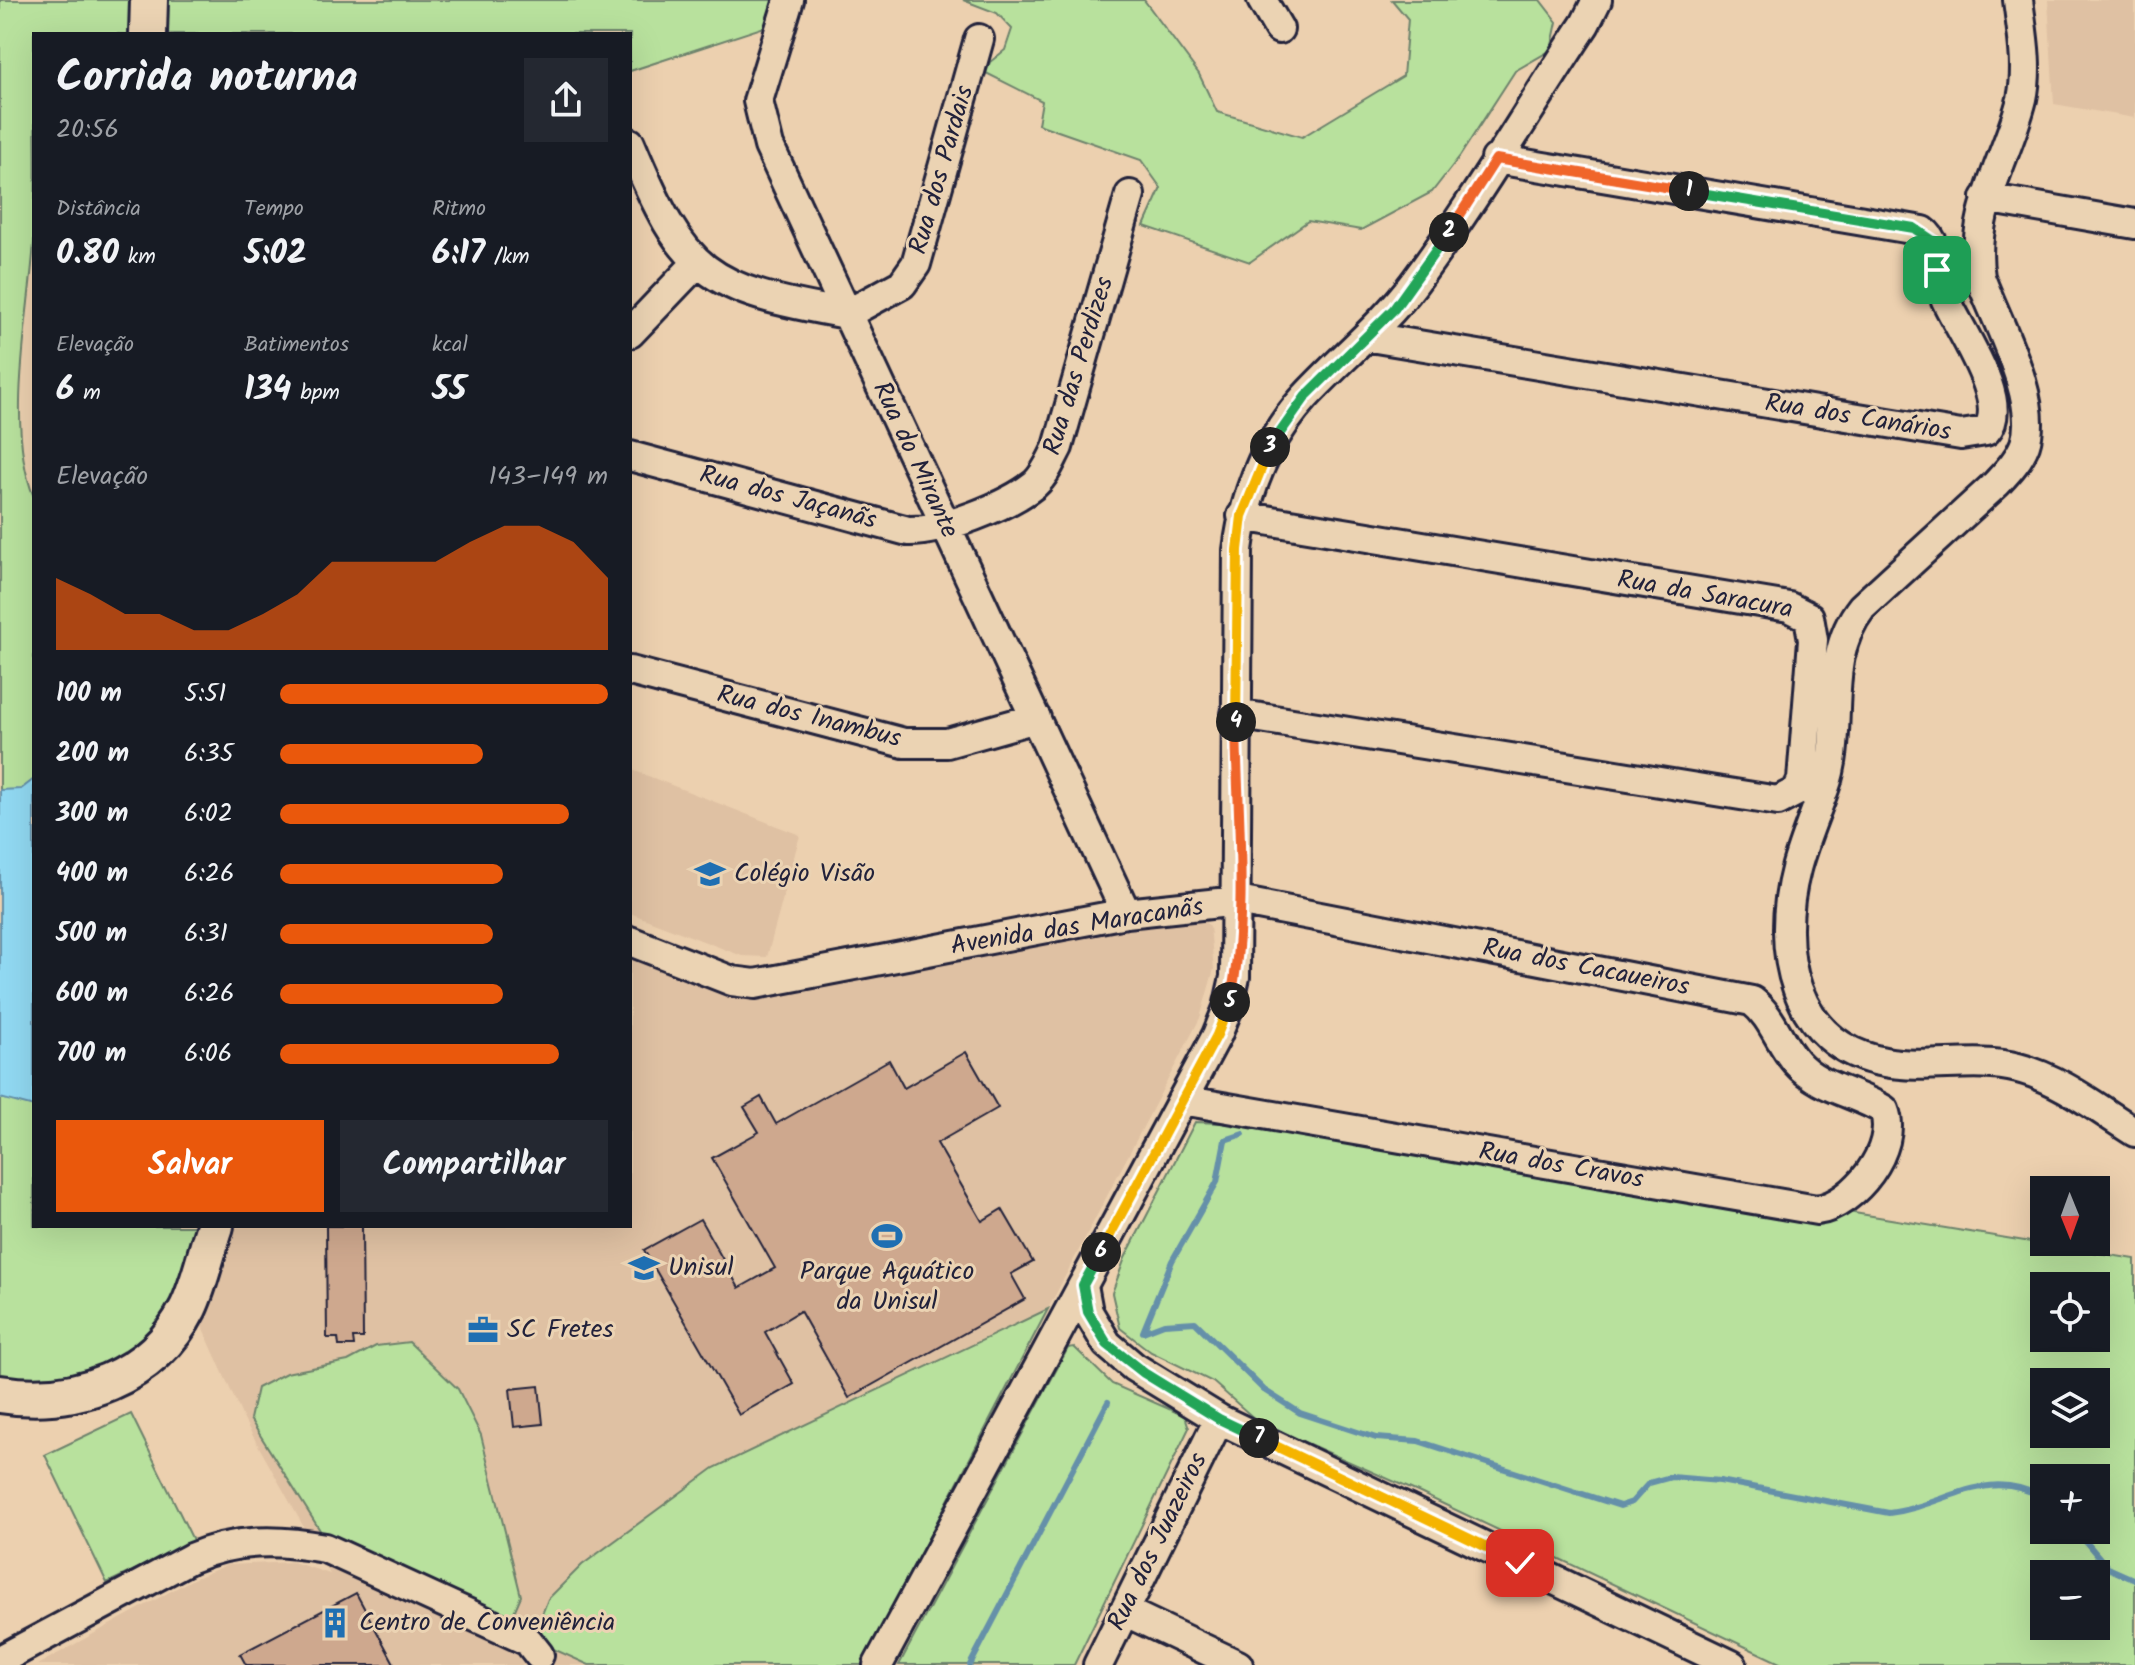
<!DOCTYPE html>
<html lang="pt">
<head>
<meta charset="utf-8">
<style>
	:root { --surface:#171b24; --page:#242831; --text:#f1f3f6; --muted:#9ea1a6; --accent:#ea580c }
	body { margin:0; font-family:Kalam,sans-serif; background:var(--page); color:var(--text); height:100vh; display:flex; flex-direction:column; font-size:30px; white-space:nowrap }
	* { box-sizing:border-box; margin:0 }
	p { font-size:26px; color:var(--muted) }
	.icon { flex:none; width:44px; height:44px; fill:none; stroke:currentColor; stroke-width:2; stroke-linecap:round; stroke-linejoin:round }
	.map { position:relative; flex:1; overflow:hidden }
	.details { position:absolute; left:32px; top:32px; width:600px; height:1196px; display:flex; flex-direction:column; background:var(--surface); border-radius:0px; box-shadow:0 8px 32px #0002 }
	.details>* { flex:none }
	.needle { width:52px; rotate:179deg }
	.fabs { position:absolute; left:2030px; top:1176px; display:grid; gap:16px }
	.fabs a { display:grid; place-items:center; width:80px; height:80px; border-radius:0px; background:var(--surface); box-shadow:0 8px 32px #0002; font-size:40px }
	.pin { position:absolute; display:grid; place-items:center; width:68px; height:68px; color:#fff; margin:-34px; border-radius:16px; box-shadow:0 4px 12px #0006 }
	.km { position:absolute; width:40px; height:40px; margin:-20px; border-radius:50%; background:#222; color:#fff; font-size:22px; line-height:40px; text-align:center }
	.round { display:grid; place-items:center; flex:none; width:84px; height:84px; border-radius:0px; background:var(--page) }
	.headline { display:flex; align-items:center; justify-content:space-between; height:136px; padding:0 24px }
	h1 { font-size:44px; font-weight:800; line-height:60px }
	.stats { display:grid; grid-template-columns:repeat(3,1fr); gap:12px; height:136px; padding:8px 24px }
	.stats div { display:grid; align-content:center }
	.stats b { font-size:34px; font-weight:800 }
	.stats small { font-size:22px; font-weight:400 }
	.stats p { font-size:22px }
	.chart { height:224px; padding:16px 24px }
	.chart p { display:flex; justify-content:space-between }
	.chart svg { width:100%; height:144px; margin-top:8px; fill:var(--accent); opacity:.7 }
	.button { display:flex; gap:16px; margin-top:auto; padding:16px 24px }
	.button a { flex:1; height:92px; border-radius:0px; background:var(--accent); color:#fff; font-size:32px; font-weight:800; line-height:92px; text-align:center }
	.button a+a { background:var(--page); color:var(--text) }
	ul { padding:0 24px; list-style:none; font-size:26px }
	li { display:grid; grid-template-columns:128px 96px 1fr; align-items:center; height:60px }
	li i { height:20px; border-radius:10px; background:var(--accent) }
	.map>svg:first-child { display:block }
	.built { fill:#dfc1a3 }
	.green { fill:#b8e19d; stroke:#6d826c; stroke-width:2; fill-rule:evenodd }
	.water { fill:#91d9f2; stroke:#6590a9; stroke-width:2 }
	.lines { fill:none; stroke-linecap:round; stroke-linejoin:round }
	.stream { stroke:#6590a9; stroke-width:6 }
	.building { fill:#cea88e; stroke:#22223b; stroke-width:2 }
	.minor-casing { stroke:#22223b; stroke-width:34 }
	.major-casing { stroke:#22223b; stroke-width:42 }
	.minor { stroke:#ebd3b3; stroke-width:28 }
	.major { stroke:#ebd3b3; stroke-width:36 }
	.split-1-casing { stroke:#fff; stroke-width:16 }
	.split-2-casing { stroke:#fff; stroke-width:16 }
	.split-3-casing { stroke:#fff; stroke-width:16 }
	.split-4-casing { stroke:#fff; stroke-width:16 }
	.split-5-casing { stroke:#fff; stroke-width:16 }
	.split-6-casing { stroke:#fff; stroke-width:16 }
	.split-7-casing { stroke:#fff; stroke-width:16 }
	.split-8-casing { stroke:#fff; stroke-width:16 }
	.split-1 { stroke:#22a559; stroke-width:10 }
	.split-2 { stroke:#f0652b; stroke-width:10 }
	.split-3 { stroke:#22a559; stroke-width:10 }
	.split-4 { stroke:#f5b400; stroke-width:10 }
	.split-5 { stroke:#f0652b; stroke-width:10 }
	.split-6 { stroke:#f5b400; stroke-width:10 }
	.split-7 { stroke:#22a559; stroke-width:10 }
	.split-8 { stroke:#f5b400; stroke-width:10 }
	.labels { text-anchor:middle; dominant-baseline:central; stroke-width:6; stroke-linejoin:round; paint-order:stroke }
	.street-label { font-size:26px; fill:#22223b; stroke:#ebd3b3 }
	.poi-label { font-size:26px; fill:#22223b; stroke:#ebd3b3; text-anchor:start }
</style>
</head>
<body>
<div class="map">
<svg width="2135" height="1665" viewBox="0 0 2135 1665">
	<rect width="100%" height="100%" fill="#ecd0af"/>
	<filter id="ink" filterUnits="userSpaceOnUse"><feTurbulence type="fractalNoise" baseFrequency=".0125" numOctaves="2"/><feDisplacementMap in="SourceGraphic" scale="16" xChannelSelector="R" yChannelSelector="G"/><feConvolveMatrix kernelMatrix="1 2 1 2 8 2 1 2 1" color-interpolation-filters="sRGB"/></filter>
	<g filter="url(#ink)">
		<!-- built -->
		<path class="built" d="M2048 0H2135V118L2054 104Z
			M630 769 800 835 767 957 742 956 630 913Z
			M1191 912 1210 926 1214 969 1200 1018 862 1665H37L193 1579 227 1565 293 1562 330 1574 244 1420 201 1324 231 1226H630V954L738 998Z"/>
		<!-- green -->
		<path class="green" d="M0 0H138L137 34H34C34 103 38 174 34 242 29 317 5 428 34 497V1226H200L176 1295 157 1327 140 1347 68 1384 0 1381Z
			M154 0H785L777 23 630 71V34H152Z
			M963 0H1144L1199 74 1217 112 1302 137 1403 76 1408 19 1392 0H1540L1557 22 1551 50 1515 71 1460 156 1432 192 1361 230 1308 221 1250 262 1144 226 1161 188 1141 160 1038 124 1042 101 986 73 990 62 1005 50 1012 29 997 13Z
			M1195 1122 1272 1125 1848 1212 2135 1259V1665H1784L1420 1493 1257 1421 1213 1382 1151 1352 1120 1328 1112 1293 1125 1258ZM2044 1286H2096V1338H2044ZM2044 1382H2096V1434H2044ZM2044 1478H2096V1530H2044ZM2044 1574H2096V1626H2044Z
			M1048 1309 862 1665H589L551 1648 539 1634V1622L548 1599 582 1565 714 1468Z
			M409 1342 458 1389 481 1435 521 1596 508 1626 328 1543 250 1419 257 1388 286 1373 348 1361 376 1346Z
			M1074 1347 1112 1384 1185 1416 1189 1428 1074 1665H899L1068 1348Z
			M131 1414 194 1542 107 1583 45 1455Z"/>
		<!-- water -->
		<path class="water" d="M34 779V1107L0 1098V790L21 789Z"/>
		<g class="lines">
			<!-- stream -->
			<path class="stream" d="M1143 1332 1164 1324 1195 1322 1264 1390 1300 1413 1376 1438 1418 1441 1620 1506 1632 1502 1649 1483 1671 1477 1720 1481 1889 1513C1947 1506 1985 1465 2044 1498
				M1143 1332 1172 1261 1217 1182 1225 1140 1243 1134
				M2076 1530 2108 1568 2135 1580
				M970 1665 1108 1402"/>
		</g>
		<!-- building -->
		<path class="building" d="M966 1052 998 1108 937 1143 982 1221 1002 1209 1033 1262 1011 1274 1025 1299 849 1398 800 1311 765 1332 794 1384 739 1415 644 1250 700 1219 739 1288 775 1268 712 1158 759 1132 744 1107 761 1097 776 1124 889 1060 904 1088Z
			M326 1226H362L363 1338H353L354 1346H339L338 1338H327Z
			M539 1386 543 1424 514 1427 510 1389Z
			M356 1593 395 1665H246L240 1654Z"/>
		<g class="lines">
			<!-- minor casing -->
			<g class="minor-casing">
				<path id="minor" d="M789 0 758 101 769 146 1126 913
					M1262 0 1279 29
					M1597 0 1585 24C1528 110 1476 200 1414 283 1382 326 1341 358 1305 397 1266 440 1245 494 1238 550L1235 977 1228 1008 1217 1035 1083 1285 1088 1312 1107 1344 1134 1367 1219 1419 1732 1665
					M2018 0C2022 32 2029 67 2022 99 2007 160 1969 212 1980 277 1996 321 2040 399 2025 444 2019 460 2007 472 1996 484L1862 607C1820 660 1846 730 1824 789 1815 815 1803 842 1796 869 1775 948 1792 1046 1885 1062 1928 1070 1976 1057 2018 1068 2061 1079 2098 1109 2135 1132
					M630 143C685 276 706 289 847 314L902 284 916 264 979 39
					M1986 198 2135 224
					M630 333 697 263
					M1370 337 1961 435 1986 431C2011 403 1960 331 1946 300 1937 281 1941 243 1923 231L1496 159
					M630 456 908 531C941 532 1008 506 1035 484 1046 474 1051 460 1058 447L1130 195
					M630 671 904 743H947L1036 718
					M1236 714 1778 801 1797 791 1802 780 1813 640 1809 617 1789 607 1242 516
					M630 941 732 981 755 984 1126 913 1238 901 1752 1001C1773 1017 1779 1043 1796 1062 1820 1089 1855 1092 1884 1110 1899 1148 1854 1205 1817 1210L1182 1100
					M1124 1611 1238 1665
					M0 1660 191 1558C236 1539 277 1539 325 1548L528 1641 539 1655
					M878 1665 1083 1285
					M1098 1665 1219 1419"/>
			</g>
			<!-- major casing -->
			<g class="major-casing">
				<path id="major" d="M148 34 149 0
					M0 1394C74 1406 153 1378 188 1308 200 1283 206 1252 215 1226"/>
			</g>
			<!-- minor -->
			<use href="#minor" class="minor"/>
			<!-- major -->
			<use href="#major" class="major"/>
		</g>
	</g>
	<g class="lines" filter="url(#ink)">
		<!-- split-1 casing -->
		<g class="split-1-casing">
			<path id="split-1" d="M1689 191 1914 228 1933 241 1937 270"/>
		</g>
		<!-- split-2 casing -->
		<g class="split-2-casing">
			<path id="split-2" d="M1449 232 1496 159 1689 191"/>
		</g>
		<!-- split-3 casing -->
		<g class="split-3-casing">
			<path id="split-3" d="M1270 447 1306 396 1394 309 1449 232"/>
		</g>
		<!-- split-4 casing -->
		<g class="split-4-casing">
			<path id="split-4" d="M1236 722 1238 550 1242 516 1270 447"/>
		</g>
		<!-- split-5 casing -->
		<g class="split-5-casing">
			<path id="split-5" d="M1230 1002C1249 915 1237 811 1236 722"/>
		</g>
		<!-- split-6 casing -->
		<g class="split-6-casing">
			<path id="split-6" d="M1101 1252 1217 1035 1230 1002"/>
		</g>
		<!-- split-7 casing -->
		<g class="split-7-casing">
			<path id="split-7" d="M1101 1252 1083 1285 1088 1312 1107 1344 1144 1373 1219 1419 1259 1438"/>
		</g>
		<!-- split-8 casing -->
		<g class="split-8-casing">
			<path id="split-8" d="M1259 1438 1520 1563"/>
		</g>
		<!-- split-1 -->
		<use href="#split-1" class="split-1"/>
		<!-- split-2 -->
		<use href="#split-2" class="split-2"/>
		<!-- split-3 -->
		<use href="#split-3" class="split-3"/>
		<!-- split-4 -->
		<use href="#split-4" class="split-4"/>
		<!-- split-5 -->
		<use href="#split-5" class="split-5"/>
		<!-- split-6 -->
		<use href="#split-6" class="split-6"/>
		<!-- split-7 -->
		<use href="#split-7" class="split-7"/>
		<!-- split-8 -->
		<use href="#split-8" class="split-8"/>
	</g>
	<!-- icons -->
	<defs>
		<g id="school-bare" transform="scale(2.4)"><path d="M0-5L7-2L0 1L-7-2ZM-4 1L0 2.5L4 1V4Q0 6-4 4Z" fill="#1f6fb2" stroke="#ebd3b3" stroke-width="2.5" paint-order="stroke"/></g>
		<g id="stadium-bare" transform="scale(2.4)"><path d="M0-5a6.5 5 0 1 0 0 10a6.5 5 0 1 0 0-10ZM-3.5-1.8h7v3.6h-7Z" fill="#1f6fb2" stroke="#ebd3b3" stroke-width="2.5" paint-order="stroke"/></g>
		<g id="university-bare" transform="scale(2.4)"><path d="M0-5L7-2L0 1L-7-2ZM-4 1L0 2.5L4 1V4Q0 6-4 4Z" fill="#1f6fb2" stroke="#ebd3b3" stroke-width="2.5" paint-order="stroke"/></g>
		<g id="office-bare" transform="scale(2.4)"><path d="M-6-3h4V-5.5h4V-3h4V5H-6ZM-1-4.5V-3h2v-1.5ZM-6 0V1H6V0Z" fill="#1f6fb2" stroke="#ebd3b3" stroke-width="2.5" paint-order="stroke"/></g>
		<g id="building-bare" transform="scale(2.4)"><path d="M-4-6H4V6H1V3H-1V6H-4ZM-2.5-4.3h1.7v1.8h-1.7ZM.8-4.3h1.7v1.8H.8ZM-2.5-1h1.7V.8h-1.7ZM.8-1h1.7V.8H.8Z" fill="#1f6fb2" stroke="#ebd3b3" stroke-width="2.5" paint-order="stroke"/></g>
	</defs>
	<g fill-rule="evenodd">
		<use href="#school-bare" x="710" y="874"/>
		<use href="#stadium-bare" x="887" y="1236"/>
		<use href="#university-bare" x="644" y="1268"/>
		<use href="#office-bare" x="483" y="1330"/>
		<use href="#building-bare" x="335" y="1623"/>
	</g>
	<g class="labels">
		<!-- street labels -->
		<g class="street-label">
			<text transform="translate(942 170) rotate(-74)">Rua dos Pardais</text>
			<text transform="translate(1079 366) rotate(-73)">Rua das Perdizes</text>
			<text transform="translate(1858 418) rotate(9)">Rua dos Canários</text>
			<text transform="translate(915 460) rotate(65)">Rua do Mirante</text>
			<text transform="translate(788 498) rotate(15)">Rua dos Jaçanãs</text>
			<text transform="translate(1705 595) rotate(10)">Rua da Saracura</text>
			<text transform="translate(809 717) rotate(14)">Rua dos Inambus</text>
			<text transform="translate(1077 927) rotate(-9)">Avenida das Maracanãs</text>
			<text transform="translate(1586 968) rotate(11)">Rua dos Cacaueiros</text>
			<text transform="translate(1561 1166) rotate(10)">Rua dos Cravos</text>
			<text transform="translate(1158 1542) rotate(-64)">Rua dos Juazeiros</text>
		</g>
		<!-- poi labels -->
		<g class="poi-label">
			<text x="734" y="874">Colégio Visão</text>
			<text x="668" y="1268">Unisul</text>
			<text x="887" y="1272" text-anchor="middle">Parque Aquático<tspan x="887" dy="30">da Unisul</tspan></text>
			<text x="507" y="1330">SC Fretes</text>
			<text x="359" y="1623">Centro de Conveniência</text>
		</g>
	</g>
</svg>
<div class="fabs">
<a><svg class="needle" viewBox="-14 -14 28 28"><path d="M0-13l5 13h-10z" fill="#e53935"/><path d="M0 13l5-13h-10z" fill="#9ea1a6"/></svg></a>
<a><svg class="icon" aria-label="locate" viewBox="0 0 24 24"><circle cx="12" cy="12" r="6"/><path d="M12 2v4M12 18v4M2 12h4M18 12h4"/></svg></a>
<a><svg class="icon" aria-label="layers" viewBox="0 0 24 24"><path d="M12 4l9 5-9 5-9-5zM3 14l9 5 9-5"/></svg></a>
<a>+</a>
<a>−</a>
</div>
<div class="pin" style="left:1937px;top:270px;background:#1e9e55"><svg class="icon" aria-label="arrive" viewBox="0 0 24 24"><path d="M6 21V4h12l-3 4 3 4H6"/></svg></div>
<div class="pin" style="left:1520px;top:1563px;background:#d93025"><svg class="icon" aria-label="check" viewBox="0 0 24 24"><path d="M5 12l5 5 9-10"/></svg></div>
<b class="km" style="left:1689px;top:191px">1</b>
<b class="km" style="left:1449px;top:232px">2</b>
<b class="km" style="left:1270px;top:447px">3</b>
<b class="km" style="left:1236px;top:722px">4</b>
<b class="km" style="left:1230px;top:1002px">5</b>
<b class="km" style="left:1101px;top:1252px">6</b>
<b class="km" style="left:1259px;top:1438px">7</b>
<section class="details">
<div class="headline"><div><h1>Corrida noturna</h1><p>20:56</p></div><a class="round"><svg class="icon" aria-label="share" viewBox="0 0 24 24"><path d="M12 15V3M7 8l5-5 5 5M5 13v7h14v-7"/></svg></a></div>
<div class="stats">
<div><p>Distância</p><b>0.80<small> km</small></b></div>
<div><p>Tempo</p><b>5:02</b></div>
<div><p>Ritmo</p><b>6:17<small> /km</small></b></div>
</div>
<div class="stats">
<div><p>Elevação</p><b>6<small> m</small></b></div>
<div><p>Batimentos</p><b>134<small> bpm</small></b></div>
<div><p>kcal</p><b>55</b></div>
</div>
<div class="chart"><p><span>Elevação</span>143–149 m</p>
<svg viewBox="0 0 160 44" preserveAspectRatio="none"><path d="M0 44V22L10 27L20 33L30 33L40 38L50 38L60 33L70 27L80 17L90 17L100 17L110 17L120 11L130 6L140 6L150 11L160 22V44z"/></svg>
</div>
<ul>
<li><b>100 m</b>5:51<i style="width:100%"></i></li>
<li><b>200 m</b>6:35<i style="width:62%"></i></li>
<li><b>300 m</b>6:02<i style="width:88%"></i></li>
<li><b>400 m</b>6:26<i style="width:68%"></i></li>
<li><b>500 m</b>6:31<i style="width:65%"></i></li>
<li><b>600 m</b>6:26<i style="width:68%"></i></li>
<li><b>700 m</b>6:06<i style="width:85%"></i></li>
</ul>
<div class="button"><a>Salvar</a><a>Compartilhar</a></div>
</section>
</div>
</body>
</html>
